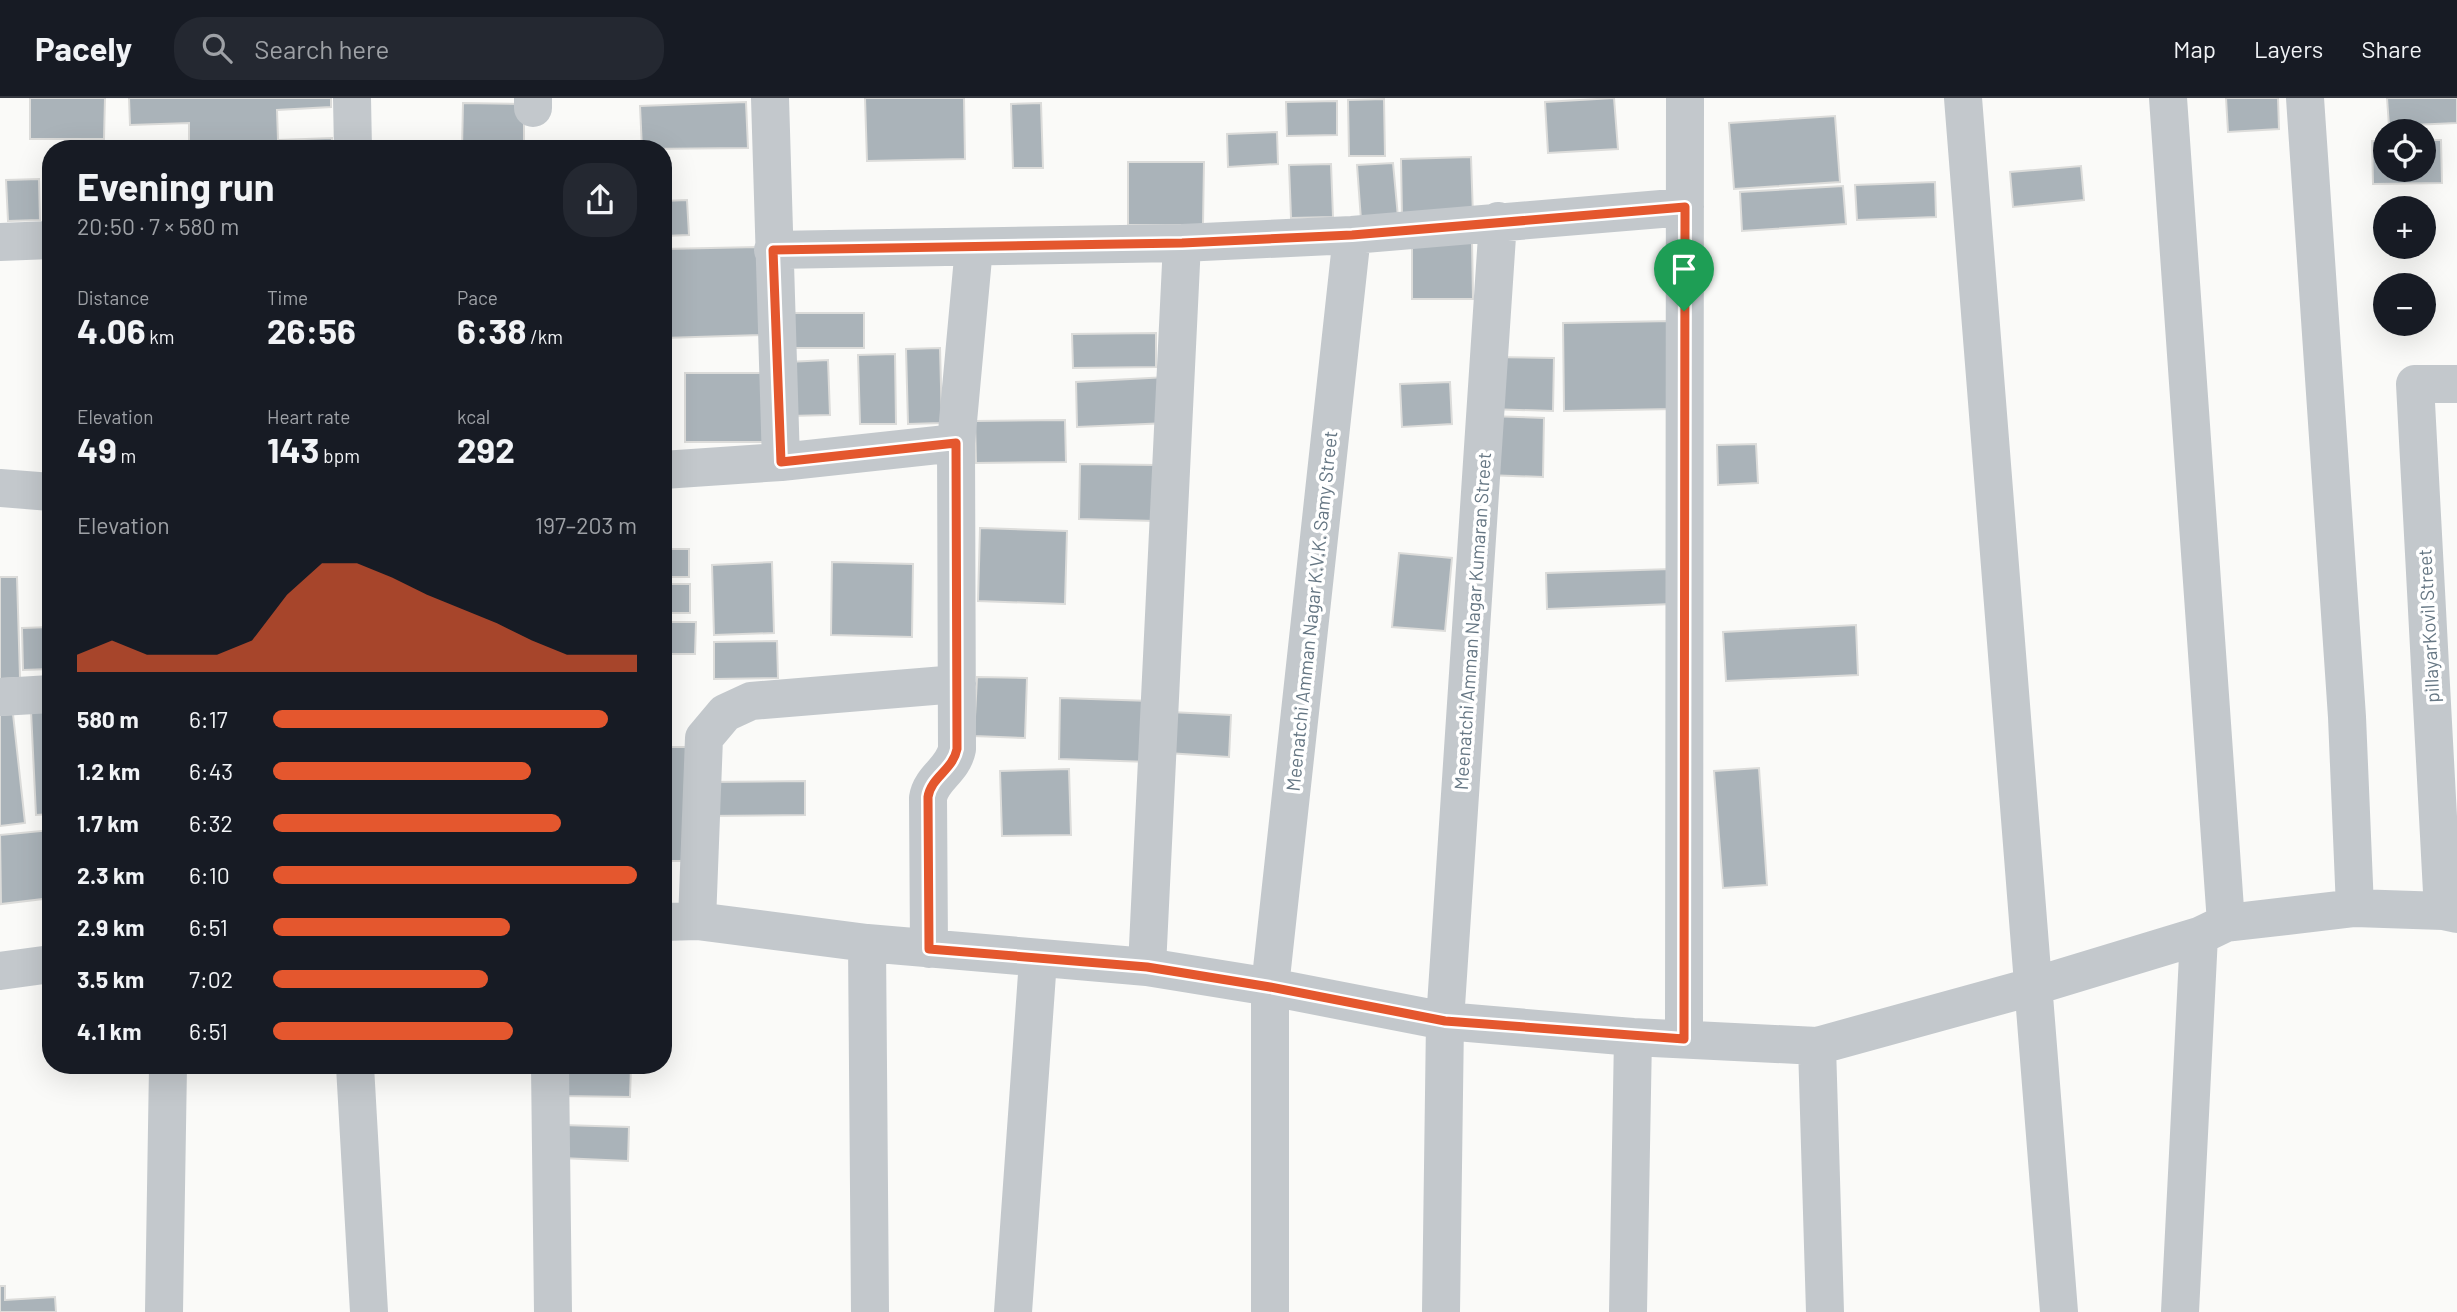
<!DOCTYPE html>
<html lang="en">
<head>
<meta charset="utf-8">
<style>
	:root { --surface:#171b24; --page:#242831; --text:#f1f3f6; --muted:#9ea1a6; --line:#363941; --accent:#e4572e }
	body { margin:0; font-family:Barlow,sans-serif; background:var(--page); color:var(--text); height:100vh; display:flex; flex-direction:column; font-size:26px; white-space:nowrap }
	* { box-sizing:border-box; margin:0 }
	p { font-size:23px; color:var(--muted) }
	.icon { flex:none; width:38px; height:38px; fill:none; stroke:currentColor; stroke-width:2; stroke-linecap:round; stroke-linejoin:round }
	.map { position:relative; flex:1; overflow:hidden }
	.panel { position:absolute; left:42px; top:42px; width:630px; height:934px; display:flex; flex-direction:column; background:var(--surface); border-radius:28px; box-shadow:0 7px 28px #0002 }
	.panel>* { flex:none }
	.fabs { position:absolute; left:2373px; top:21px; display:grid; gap:14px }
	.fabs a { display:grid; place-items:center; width:63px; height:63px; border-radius:50%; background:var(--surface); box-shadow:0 7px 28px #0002; font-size:35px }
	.pin { position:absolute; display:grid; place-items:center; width:60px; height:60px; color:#fff; margin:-72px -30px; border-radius:50% 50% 50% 0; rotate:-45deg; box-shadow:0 0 7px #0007 }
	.pin .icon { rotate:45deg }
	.round { display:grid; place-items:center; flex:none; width:74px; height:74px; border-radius:28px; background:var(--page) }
	.overview { display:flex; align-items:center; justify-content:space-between; height:119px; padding:0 35px }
	h1 { font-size:38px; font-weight:700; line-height:52px }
	.figures { display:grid; grid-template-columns:repeat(3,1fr); gap:10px; height:119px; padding:7px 35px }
	.figures div { display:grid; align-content:center }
	.figures b { font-size:35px; font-weight:700 }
	.figures small { font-size:19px; font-weight:400 }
	.figures p { font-size:19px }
	.chart { height:196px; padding:14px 35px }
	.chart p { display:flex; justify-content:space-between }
	.chart svg { width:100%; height:126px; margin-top:7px; fill:var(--accent); opacity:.7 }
	ul { padding:0 35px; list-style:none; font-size:23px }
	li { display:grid; grid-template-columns:112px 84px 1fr; align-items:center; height:52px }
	li i { height:18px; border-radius:9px; background:var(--accent) }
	header { display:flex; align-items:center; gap:42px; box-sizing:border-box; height:98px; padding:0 35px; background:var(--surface); border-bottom:2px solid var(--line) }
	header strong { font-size:33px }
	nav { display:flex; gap:38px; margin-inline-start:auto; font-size:24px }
	.search { width:490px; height:63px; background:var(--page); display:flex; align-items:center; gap:18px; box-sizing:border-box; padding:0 24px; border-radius:28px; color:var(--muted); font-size:26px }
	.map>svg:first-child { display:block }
	.building { fill:#aab3b9; stroke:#dcdcda; stroke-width:2 }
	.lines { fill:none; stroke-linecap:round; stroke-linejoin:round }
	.minor { stroke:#c3c8cc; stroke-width:38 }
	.route-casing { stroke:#fff; stroke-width:14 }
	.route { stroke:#e4572e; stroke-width:9 }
	.labels { text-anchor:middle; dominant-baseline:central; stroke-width:7; stroke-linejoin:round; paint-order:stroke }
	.street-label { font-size:19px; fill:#657683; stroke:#fff }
</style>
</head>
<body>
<header>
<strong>Pacely</strong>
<div class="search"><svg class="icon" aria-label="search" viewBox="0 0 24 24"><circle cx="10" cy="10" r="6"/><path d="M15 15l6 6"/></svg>Search here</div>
<nav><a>Map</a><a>Layers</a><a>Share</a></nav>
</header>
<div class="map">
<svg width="2457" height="1214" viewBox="0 0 2457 1214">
	<rect width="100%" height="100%" fill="#fafaf8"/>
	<!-- building -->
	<path class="building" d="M30 0H105L104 41H30Z
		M129 0H331V9L277 12 278 42 332 40V51H189V25L130 27Z
		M865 0H964L965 61 867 63Z
		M1614 0 1618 51 1548 55 1545 4Z
		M2226 0H2278L2279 31 2228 34Z
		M2387 0H2457V25L2389 28Z
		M1384 1 1385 58H1349L1348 2Z
		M1337 3V37L1287 38 1286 4Z
		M746 4 748 50 642 51 640 8Z
		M463 5 524 6V51H462Z
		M1041 5 1043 70H1013L1011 6Z
		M1835 18 1840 84 1734 91 1729 25Z
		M1277 34 1278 66 1228 69 1227 36Z
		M2424 42H2441L2442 85 2373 86 2372 43H2385V72H2424Z
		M1471 59 1473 118 1402 120 1401 61Z
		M1128 64H1204L1203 127H1128Z
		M1393 65 1398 119 1361 122 1357 67Z
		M1331 66 1333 119 1291 120 1289 67Z
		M2081 68 2084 102 2013 109 2010 74Z
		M39 81 40 122 8 123 6 82Z
		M1935 84 1936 119 1857 122 1855 87Z
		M1843 88 1846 126 1742 133 1740 94Z
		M687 102 689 137 663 138V103Z
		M1472 143 1473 201H1412V144Z
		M758 149 761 237 663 240V151Z
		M788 215H864V250H788Z
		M1672 223 1674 311 1564 313 1563 225Z
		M1156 235V269L1073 270 1072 236Z
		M940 250 942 325 908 326 906 251Z
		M895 256 896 326H860L858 257Z
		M1490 259 1554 260 1553 313 1489 311Z
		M828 262 830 317 789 318 787 264Z
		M685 275H762L763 344H685Z
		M1167 279 1168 325 1077 329 1076 284Z
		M1450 284 1452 326 1402 329 1400 286Z
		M1488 318 1544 320 1543 379 1486 377Z
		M1065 322 1066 364 976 365 975 323Z
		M1756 346 1758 385 1718 387 1717 347Z
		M1080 366 1156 367 1155 423 1079 421Z
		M980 430 1067 433 1065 506 978 503Z
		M663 451H689V479H663Z
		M1399 455 1452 460 1445 533 1392 529Z
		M772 464 774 535 714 537 712 467Z
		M832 464 913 466 912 539 831 537Z
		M1671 471 1672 506 1547 511 1546 475Z
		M0 479H17L20 580 0 581Z
		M663 486H690V515H663Z
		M663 524H696L695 556H663Z
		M1856 527 1858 577 1726 583 1723 534Z
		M51 529V571L23 572 22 530Z
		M777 543 778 580 714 581V544Z
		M977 579 1027 580 1025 640 974 638Z
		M1060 600 1152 603 1150 664 1059 661Z
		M51 612V716L36 717 31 613Z
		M1170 614 1231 617 1229 659 1167 655Z
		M13 616 25 725 0 728V617Z
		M663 649H689L688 763H663Z
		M1759 670 1767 787 1723 790 1714 673Z
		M1069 671 1071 737 1002 738 1000 673Z
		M805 683V717L705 718V684Z
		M51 732V800L1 806 0 737Z
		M563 968H631L630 999 562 998Z
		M562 1027 629 1029 628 1063 561 1060Z
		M0 1188H5V1202L55 1199 56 1214H0Z"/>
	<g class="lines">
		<!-- minor -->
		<path class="minor" d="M352 0 353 51
			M770 0 781 364
			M1963 0 2059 1214
			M2168 0 2226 825
			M2305 0 2347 619 2355 810
			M533 10V0
			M0 144 51 142
			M773 152 1182 145 1352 137 1685 109
			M663 372 781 364 956 345
			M0 390 51 394
			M0 599 51 596
			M2443 813 2415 286H2457
			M697 823 704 640 725 615 751 603 957 586
			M663 824 697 823 867 845 1147 869 1270 889 1445 923 1633 939 1817 948 2031 889 2199 838 2226 825 2355 810 2443 813 2457 816
			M867 845 870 1214
			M929 851 928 700C931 680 953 672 957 651L956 345 974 149
			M1147 869 1182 145
			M0 873 51 866
			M1684 941 1685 0
			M1817 948 1825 1214
			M355 968 369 1214
			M550 968 553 1214
			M164 1214 168 968
			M1013 1214 1038 862
			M1270 1214V889L1352 137
			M1441 1214 1445 923 1498 123
			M1628 1214 1633 939
			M2180 1214 2199 838"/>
	</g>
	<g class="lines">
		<!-- route casing -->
		<g class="route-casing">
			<path id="route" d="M1685 109 1684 941 1445 923 1270 889 1147 869 929 851 928 699C931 679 953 672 957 651L956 345 781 364 773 152 1182 145 1352 137Z"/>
		</g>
		<!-- route -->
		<use href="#route" class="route"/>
	</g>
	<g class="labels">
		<!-- street labels -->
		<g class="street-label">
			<text transform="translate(1311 513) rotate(-84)">Meenatchi Amman Nagar K.V.K. Samy Street</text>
			<text transform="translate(1472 523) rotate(-86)">Meenatchi Amman Nagar Kumaran Street</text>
			<text transform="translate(2428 528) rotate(-93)">pillayarKovil Street</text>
		</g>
	</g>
</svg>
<div class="fabs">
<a><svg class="icon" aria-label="locate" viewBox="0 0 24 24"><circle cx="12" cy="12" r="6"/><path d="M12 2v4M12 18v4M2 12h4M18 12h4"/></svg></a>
<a>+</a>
<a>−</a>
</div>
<div class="pin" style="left:1684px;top:213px;background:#1e9e55"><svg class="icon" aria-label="arrive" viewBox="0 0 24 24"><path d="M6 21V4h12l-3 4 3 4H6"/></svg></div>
<section class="panel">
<div class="overview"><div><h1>Evening run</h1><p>20:50 · 7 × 580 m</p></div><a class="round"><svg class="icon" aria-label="share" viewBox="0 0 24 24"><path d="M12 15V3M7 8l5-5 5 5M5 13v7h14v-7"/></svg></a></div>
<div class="figures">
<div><p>Distance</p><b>4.06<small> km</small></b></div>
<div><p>Time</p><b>26:56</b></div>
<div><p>Pace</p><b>6:38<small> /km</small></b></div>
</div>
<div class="figures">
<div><p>Elevation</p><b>49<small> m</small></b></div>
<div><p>Heart rate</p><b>143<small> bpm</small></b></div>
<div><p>kcal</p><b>292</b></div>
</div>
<div class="chart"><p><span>Elevation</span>197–203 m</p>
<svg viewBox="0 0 160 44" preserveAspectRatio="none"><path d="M0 44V38L10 33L20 38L30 38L40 38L50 33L60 17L70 6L80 6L90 11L100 17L110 22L120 27L130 33L140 38L150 38L160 38V44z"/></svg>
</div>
<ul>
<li><b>580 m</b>6:17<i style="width:92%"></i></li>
<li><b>1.2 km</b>6:43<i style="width:71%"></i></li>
<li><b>1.7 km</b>6:32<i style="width:79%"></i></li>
<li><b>2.3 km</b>6:10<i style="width:100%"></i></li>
<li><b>2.9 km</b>6:51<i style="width:65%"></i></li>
<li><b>3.5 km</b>7:02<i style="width:59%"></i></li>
<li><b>4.1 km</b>6:51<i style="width:66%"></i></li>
</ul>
</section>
</div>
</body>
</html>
